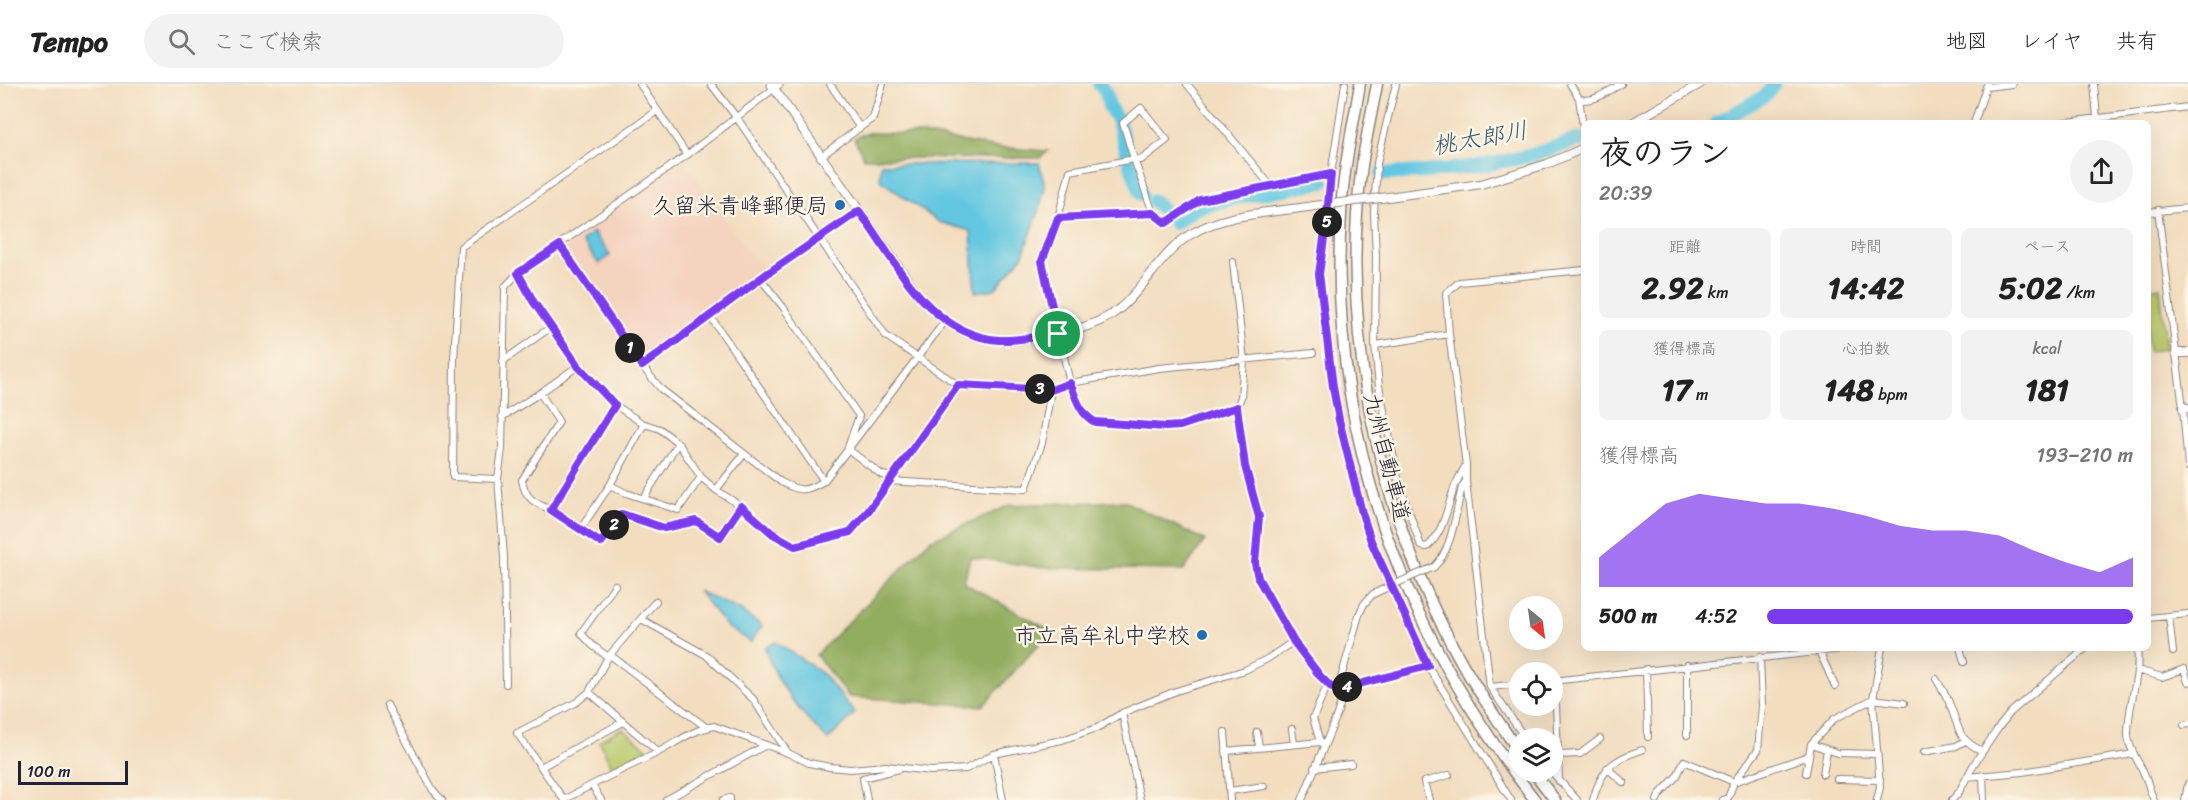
<!DOCTYPE html>
<html lang="ja">
<head>
<meta charset="utf-8">
<style>
	:root { --surface:#fff; --page:#f2f2f2; --text:#222; --muted:#767676; --line:#e0e0e0; --accent:#7c3aed }
	body { margin:0; font-family:Sriracha,"Klee One",sans-serif; background:var(--page); color:var(--text); height:100vh; display:flex; flex-direction:column; font-size:22px; white-space:nowrap }
	* { box-sizing:border-box; margin:0 }
	p { font-size:20px; color:var(--muted) }
	.icon { flex:none; width:33px; height:33px; fill:none; stroke:currentColor; stroke-width:2; stroke-linecap:round; stroke-linejoin:round }
	.map { position:relative; flex:1; overflow:hidden }
	.sheet { position:absolute; left:1581px; top:36px; width:570px; height:531px; display:flex; flex-direction:column; background:var(--surface); border-radius:9px; box-shadow:0 6px 24px #0002 }
	.sheet>* { flex:none }
	.needle { width:39px; rotate:151deg }
	.tools { position:absolute; left:1509px; top:512px; display:grid; gap:12px }
	.tools a { display:grid; place-items:center; width:54px; height:54px; border-radius:50%; background:var(--surface); box-shadow:0 6px 24px #0002; font-size:30px }
	.scale { position:absolute; left:18px; bottom:15px; width:110px; box-sizing:border-box; padding-left:6px; border:3px solid #22223b; border-top:0; font-size:16px; line-height:21px; white-space:nowrap; color:#22223b; -webkit-text-stroke:4px #fcf5e5; paint-order:stroke }
	.pin { position:absolute; display:grid; place-items:center; width:51px; height:51px; color:#fff; margin:-26px; border:3px solid #fff; border-radius:50%; box-shadow:0 2px 6px #0007 }
	.km { position:absolute; width:30px; height:30px; margin:-15px; border-radius:50%; background:#222; color:#fff; font-size:16px; line-height:30px; text-align:center }
	.round { display:grid; place-items:center; flex:none; width:63px; height:63px; border-radius:32px; background:var(--page) }
	.headline { display:flex; align-items:center; justify-content:space-between; height:102px; padding:0 18px }
	h1 { font-size:33px; font-weight:800; line-height:45px }
	.metrics { display:grid; grid-template-columns:repeat(3,1fr); gap:9px; height:102px; padding:6px 18px }
	.metrics div { display:grid; align-content:center; border-radius:9px; background:var(--page); text-align:center }
	.metrics b { font-size:30px; font-weight:800 }
	.metrics small { font-size:16px; font-weight:400 }
	.metrics p { font-size:16px }
	.chart { height:168px; padding:12px 18px }
	.chart p { display:flex; justify-content:space-between }
	.chart svg { width:100%; height:108px; margin-top:6px; fill:var(--accent); opacity:.7 }
	ul { padding:0 18px; list-style:none; font-size:20px }
	li { display:grid; grid-template-columns:96px 72px 1fr; align-items:center; height:45px }
	li i { height:15px; border-radius:8px; background:var(--accent) }
	header { display:flex; align-items:center; gap:36px; box-sizing:border-box; height:84px; padding:0 30px; background:var(--surface); border-bottom:2px solid var(--line) }
	header strong { font-size:28px }
	nav { display:flex; gap:33px; margin-inline-start:auto; font-size:21px }
	.search { width:420px; height:54px; background:var(--page); display:flex; align-items:center; gap:15px; box-sizing:border-box; padding:0 21px; border-radius:33px; color:var(--muted); font-size:22px }
	.map>svg:first-child { display:block }
	.built { fill:#f4d3bf }
	.green { fill:#bac96c; stroke:#6e7654; stroke-width:1.5 }
	.forest { fill:#93ad60; stroke:#5a684e; stroke-width:1.5 }
	.water { fill:#63c7e1; stroke:#42748e; stroke-width:1.5 }
	.lines { fill:none; stroke-linecap:round; stroke-linejoin:round }
	.river { stroke:#63c7e1; stroke-width:14 }
	.minor-casing { stroke:#8a807d; stroke-width:8 }
	.tertiary-casing { stroke:#8a807d; stroke-width:10 }
	.motorway-casing { stroke:#8a807d; stroke-width:13 }
	.minor { stroke:#fff; stroke-width:6 }
	.tertiary { stroke:#fff; stroke-width:8 }
	.motorway { stroke:#fff; stroke-width:10 }
	.minor-bridge-casing { stroke:#8a807d; stroke-width:8; stroke-linecap:butt }
	.tertiary-bridge-casing { stroke:#8a807d; stroke-width:10; stroke-linecap:butt }
	.minor-bridge { stroke:#fff; stroke-width:6 }
	.tertiary-bridge { stroke:#fff; stroke-width:8 }
	.route-casing { stroke:#fff; stroke-width:12 }
	.route { stroke:#7c3aed; stroke-width:8 }
	.poi-dot { fill:#1f6fb2; stroke:#fcf5e5; stroke-width:2 }
	.labels { text-anchor:middle; dominant-baseline:central; stroke-width:5; stroke-linejoin:round; paint-order:stroke }
	.poi-label { font-size:22px; fill:#22223b; stroke:#fcf5e5; text-anchor:end }
	.street-label { font-size:22px; fill:#22223b; stroke:#fcf5e5 }
	.water-label { font-size:24px; font-style:italic; fill:#395c75; stroke:#fcf5e5 }
</style>
</head>
<body>
<header>
<strong>Tempo</strong>
<div class="search"><svg class="icon" aria-label="search" viewBox="0 0 24 24"><circle cx="10" cy="10" r="6"/><path d="M15 15l6 6"/></svg>ここで検索</div>
<nav><a>地図</a><a>レイヤ</a><a>共有</a></nav>
</header>
<div class="map">
<svg width="2188" height="716" viewBox="0 0 2188 716">
	<rect width="100%" height="100%" fill="#fcf5e5"/>
	<filter id="ink" filterUnits="userSpaceOnUse"><feTurbulence type="fractalNoise" baseFrequency=".0167" numOctaves="2"/><feDisplacementMap in="SourceGraphic" scale="12" xChannelSelector="R" yChannelSelector="G"/><feConvolveMatrix kernelMatrix="1 2 1 2 8 2 1 2 1" color-interpolation-filters="sRGB"/></filter>
	<filter id="wash" filterUnits="userSpaceOnUse"><feTurbulence type="fractalNoise" baseFrequency=".008" numOctaves="4" result="noise"/><feDisplacementMap in="SourceGraphic" scale="24" xChannelSelector="R" yChannelSelector="G"/><feGaussianBlur stdDeviation="1.35" result="paint"/><feColorMatrix in="noise" values="0 0 0 0 0 0 0 0 0 0 0 0 0 0 0 0 0 1.4 0 .05"/><feComposite in="paint" operator="in"/></filter>
	<g filter="url(#wash)">
		<rect width="100%" height="100%" fill="#f2ddbf"/>
		<!-- built -->
		<path class="built" d="M684 77 762 189 644 272 567 164 569 160Z"/>
		<!-- green -->
		<path class="green" d="M2160 203 2166 265 2148 267V205Z
			M622 644 648 665 612 683 599 657Z"/>
		<!-- forest -->
		<path class="forest" d="M867 49 922 50 993 63 1048 67 1040 74H864L854 54Z
			M1124 417 1205 456 1184 486 1045 484 970 473 964 499 1051 547 983 622 849 613 816 571 930 456 1010 421Z"/>
		<!-- water -->
		<path class="water" d="M1039 79 1045 102 1039 127 1022 173 995 205 975 208 971 147 939 138 880 96 881 80Z
			M593 148 610 171 599 180 582 157Z
			M698 507 741 527 762 542 751 558 727 543Z
			M776 558 822 589 855 629 828 656C800 628 777 602 765 564Z"/>
		<g class="lines">
			<!-- river -->
			<path class="river" d="M1099 0 1106 8 1109 22 1118 37 1128 72
				M1717 39 1766 11 1774 0
				M1130 79 1141 110
				M1382 90 1425 88 1486 81 1532 71 1580 55 1584 56
				M1154 117 1169 132
				M1175 139 1196 124 1239 113 1323 98"/>
		</g>
	</g>
	<g filter="url(#ink)">
		<g class="lines">
			<!-- minor casing -->
			<g class="minor-casing">
				<path id="minor" d="M640 0 687 71
					M711 0 737 34 886 252 958 301 1051 306 1070 299 1159 284 1313 269
					M830 0 860 44
					M1187 0 1270 101
					M1396 0 1377 79 1374 129 1376 172 1375 261 1379 302 1399 399 1421 462 1427 463C1444 449 1447 422 1455 402 1458 395 1462 388 1466 381
					M1570 0 1579 14 1584 50
					M2094 0 2097 34
					M1986 3 2012 0
					M1579 14C1591 21 1610 6 1621 0
					M1141 24 1167 56 1141 76 1134 75 1123 39Z
					M1974 39 1987 0
					M2059 39 2188 23
					M820 73 873 34 883 0
					M1331 90 1326 140 1319 190 1333 303 1362 429 1371 457 1428 582 1511 716
					M2158 126 2183 324 2188 383
					M2148 128 2188 124
					M1058 134 1153 129
					M559 161 642 282 661 305 781 398C800 408 805 408 824 397L945 237
					M1233 178 1244 277 1241 313 1237 323 1245 382 1259 433 1255 479 1258 494 1294 557 1320 592 1332 604 1340 605 1428 582
					M518 189 533 217 578 282 615 321 642 339 660 345 678 359 701 393 716 406 741 422 773 450 795 462 850 448 893 393 958 301
					M761 195 783 223 859 332 847 366
					M710 232 824 397
					M1375 261 1449 250
					M503 277 551 243
					M642 282 768 189 859 127
					M615 321 551 426 601 459 622 430 664 444 696 437 720 453 741 422
					M1237 323 1180 342 1165 343 1095 338 1088 334 1082 327 1070 299 1042 177 1058 134 1070 87 1134 75 1153 129 1166 139 1200 116 1331 90 1345 0
					M502 333 540 309
					M849 366 882 391 893 393
					M498 395 453 393 454 275 461 163 657 27
					M889 397 1026 405 1042 359 1051 306
					M1466 397 1490 603 1525 654
					M610 401 644 340
					M716 406 744 370
					M644 414 678 359
					M551 426C535 419 525 415 522 396L559 338 540 309 578 282
					M580 446 610 401 626 409 678 426 701 393
					M1434 483C1452 467 1456 427 1462 403L1466 397V381L1449 250 1446 209 1459 198 1584 186
					M2169 532 2173 568
					M2148 534 2188 530
					M641 535 706 571 753 615 788 669
					M1960 564 1964 578
					M2137 564C2141 593 2127 622 2128 652 2129 666 2139 677 2144 690 2148 698 2150 708 2154 716
					M1819 567 1835 602
					M610 571 707 644
					M608 573 592 561 581 549 615 501
					M1687 581V651
					M1646 585 1648 653
					M2137 586 2162 593 2184 585 2188 598
					M1936 595C1941 603 1947 612 1950 621 1960 645 1956 654 1982 667
					M1555 596 1559 697
					M1552 597 1853 564
					M506 600 504 473 498 395 502 365 505 203 518 189 687 71 780 0
					M1490 603 1520 600
					M589 608 658 668
					M387 621 433 706 442 716
					M1122 629 1140 716
					M2184 641 2188 640
					M1292 645 1294 660
					M1225 648 1230 716
					M1257 648 1259 664
					M1320 658 1313 634 1328 600
					M1811 660 1838 669 1878 670
					M1226 667 1320 658 1324 661
					M1924 668 1956 662 1965 657
					M994 670 1003 716
					M1558 671 1580 670 1600 655
					M541 683 623 638
					M1314 684 1351 680
					M1607 684 1624 699
					M1551 687 1577 716
					M1806 689 1811 660 1834 635 1873 615 1904 619
					M1823 690 1827 666
					M1983 691 1984 716
					M1967 693 2022 688 2134 670
					M1837 695 1880 696
					M592 701 601 716
					M1230 707 1264 702
					M564 716C593 699 624 685 655 670 675 660 691 646 714 642L788 669 809 679 830 683 850 685 886 682 931 687 966 685 994 670 1062 656 1097 644 1122 629 1176 607 1245 586 1267 575 1294 557
					M564 716 517 649 577 618 589 608 608 573 656 517
					M666 716 766 661
					M723 716 730 714V716
					M867 716 863 694 899 685
					M1302 716 1337 631 1341 617V594L1359 531 1364 520 1373 510 1386 504
					M1429 716 1424 698 1449 691
					M1593 716C1601 686 1612 675 1642 666
					M1657 716 1660 710 1677 692 1684 677 1734 698 1758 666 1762 622 1760 573
					M1722 716 1728 714 1734 698 1808 672
					M1877 716 1880 703 1873 615 1882 564
					M1952 716 1959 708 1974 680 1999 643 2011 628 2086 564
					M2185 716 2188 700"/>
			</g>
			<!-- tertiary casing -->
			<g class="tertiary-casing">
				<path id="tertiary" d="M771 0 919 212C936 231 954 246 978 253 1014 262 1089 249 1118 226 1145 204 1161 169 1191 150 1228 128 1272 129 1314 122
					M1632 39 1700 0
					M1381 114 1481 100 1547 80 1584 64
					M2176 269H2188
					M2183 324H2188"/>
			</g>
			<!-- motorway casing -->
			<g class="motorway-casing">
				<path id="motorway" d="M1360 0C1353 43 1343 86 1341 130 1328 350 1402 545 1535 716
					M1377 0C1372 27 1366 54 1362 81 1340 242 1375 413 1450 557 1470 596 1495 633 1520 669
					M1533 687 1555 716"/>
			</g>
			<!-- minor -->
			<use href="#minor" class="minor"/>
			<!-- tertiary -->
			<use href="#tertiary" class="tertiary"/>
			<!-- motorway -->
			<use href="#motorway" class="motorway"/>
			<!-- minor-bridge casing -->
			<g class="minor-bridge-casing">
				<path id="minor-bridge" d="M1386 504 1434 483"/>
			</g>
			<!-- tertiary-bridge casing -->
			<g class="tertiary-bridge-casing">
				<path id="tertiary-bridge" d="M1314 122 1381 114"/>
			</g>
			<!-- minor-bridge -->
			<use href="#minor-bridge" class="minor-bridge"/>
			<!-- tertiary-bridge -->
			<use href="#tertiary-bridge" class="tertiary-bridge"/>
		</g>
	</g>
	<g class="lines" filter="url(#ink)">
		<!-- route casing -->
		<g class="route-casing">
			<path id="route" d="M1331 90 1326 140 1319 190 1333 303 1339 336 1362 429 1371 457 1428 582 1340 605 1332 604 1320 592 1294 558 1258 494 1255 479 1259 433 1245 382 1237 323 1180 342 1166 343 1095 338C1080 330 1076 314 1070 299L1051 306 958 301 869 426 850 448 795 462 773 450 741 422 720 453 696 437 664 444 622 430 601 459 551 426 615 321 578 282 533 217 518 189 560 161 642 282 768 189 859 127C896 177 928 251 999 256 1018 257 1039 252 1058 250L1042 177 1058 134 1153 129 1166 139 1200 116Z"/>
		</g>
		<!-- route -->
		<use href="#route" class="route"/>
	</g>
	<!-- markers -->
	<g class="poi-dot">
		<circle cx="840" cy="121" r="6"/>
		<circle cx="1202" cy="551" r="6"/>
	</g>
	<g class="labels">
		<!-- poi labels -->
		<g class="poi-label">
			<text x="828" y="121">久留米青峰郵便局</text>
			<text x="1190" y="551">市立高牟礼中学校</text>
		</g>
		<!-- street labels -->
		<g class="street-label">
			<text transform="translate(1387 373) rotate(76)">九州自動車道</text>
		</g>
		<!-- water labels -->
		<g class="water-label">
			<text transform="translate(1480 54) rotate(-10)">桃太郎川</text>
		</g>
	</g>
</svg>
<div class="tools">
<a><svg class="needle" viewBox="-14 -14 28 28"><path d="M0-13l5 13h-10z" fill="#e53935"/><path d="M0 13l5-13h-10z" fill="#767676"/></svg></a>
<a><svg class="icon" aria-label="locate" viewBox="0 0 24 24"><circle cx="12" cy="12" r="6"/><path d="M12 2v4M12 18v4M2 12h4M18 12h4"/></svg></a>
<a><svg class="icon" aria-label="layers" viewBox="0 0 24 24"><path d="M12 4l9 5-9 5-9-5zM3 14l9 5 9-5"/></svg></a>
</div>
<div class="scale">100 m</div>
<div class="pin" style="left:1058px;top:250px;background:#1e9e55"><svg class="icon" aria-label="arrive" viewBox="0 0 24 24"><path d="M6 21V4h12l-3 4 3 4H6"/></svg></div>
<b class="km" style="left:630px;top:264px">1</b>
<b class="km" style="left:614px;top:441px">2</b>
<b class="km" style="left:1040px;top:305px">3</b>
<b class="km" style="left:1347px;top:603px">4</b>
<b class="km" style="left:1327px;top:138px">5</b>
<section class="sheet">
<div class="headline"><div><h1>夜のラン</h1><p>20:39</p></div><a class="round"><svg class="icon" aria-label="share" viewBox="0 0 24 24"><path d="M12 15V3M7 8l5-5 5 5M5 13v7h14v-7"/></svg></a></div>
<div class="metrics">
<div><p>距離</p><b>2.92<small> km</small></b></div>
<div><p>時間</p><b>14:42</b></div>
<div><p>ペース</p><b>5:02<small> /km</small></b></div>
</div>
<div class="metrics">
<div><p>獲得標高</p><b>17<small> m</small></b></div>
<div><p>心拍数</p><b>148<small> bpm</small></b></div>
<div><p>kcal</p><b>181</b></div>
</div>
<div class="chart"><p><span>獲得標高</span>193–210 m</p>
<svg viewBox="0 0 160 44" preserveAspectRatio="none"><path d="M0 44V32L10 21L20 10L30 6L40 8L50 10L60 10L70 12L80 15L90 19L100 21L110 21L120 23L130 29L140 34L150 38L160 32V44z"/></svg>
</div>
<ul>
<li><b>500 m</b>4:52<i style="width:100%"></i></li>
</ul>
</section>
</div>
</body>
</html>
